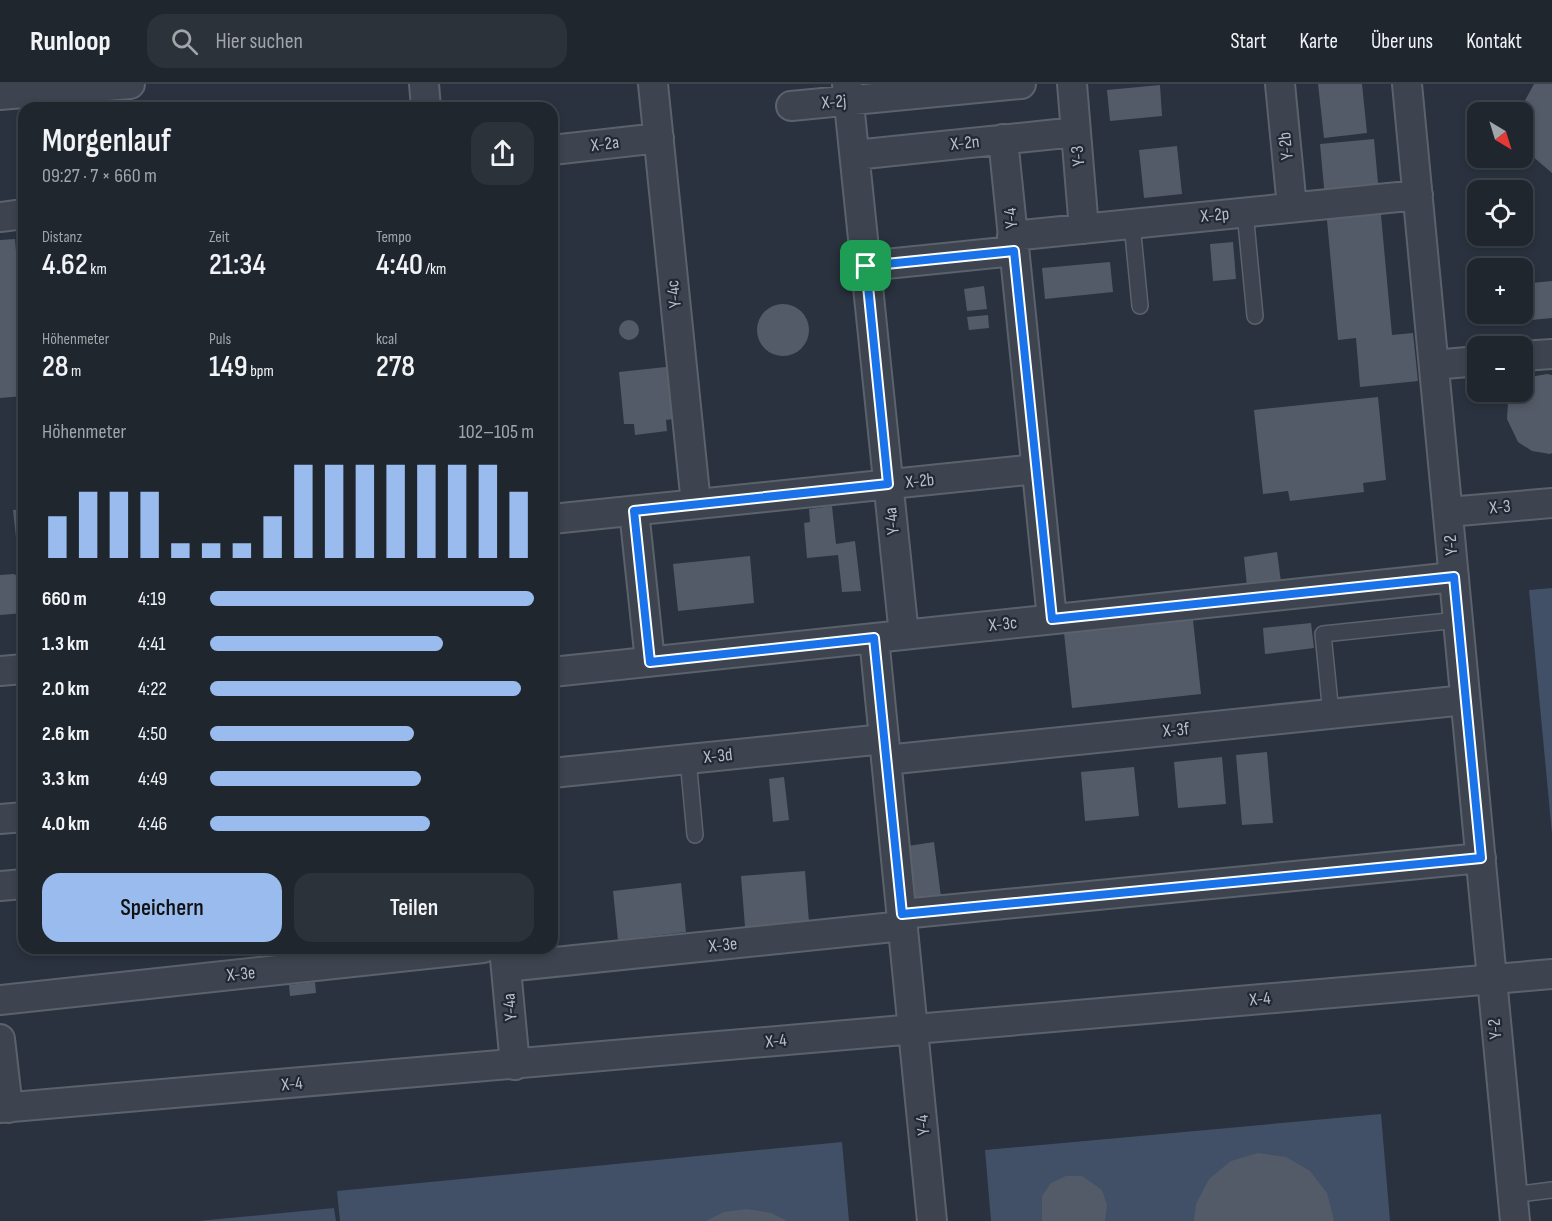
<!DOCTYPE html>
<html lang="de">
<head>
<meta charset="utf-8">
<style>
	:root { --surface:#1f262e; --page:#2c323a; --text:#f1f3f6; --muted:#a1a5aa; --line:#3c434a; --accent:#9abbed }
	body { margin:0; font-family:"Sofia Sans Condensed",sans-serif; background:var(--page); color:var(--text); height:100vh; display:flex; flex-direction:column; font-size:22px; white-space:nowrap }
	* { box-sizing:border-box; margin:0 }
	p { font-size:20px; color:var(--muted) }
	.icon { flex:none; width:33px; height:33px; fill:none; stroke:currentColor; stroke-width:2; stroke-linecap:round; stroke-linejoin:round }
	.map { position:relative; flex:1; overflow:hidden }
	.sheet { position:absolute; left:18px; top:18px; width:540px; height:852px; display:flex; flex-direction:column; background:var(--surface); border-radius:18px; box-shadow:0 3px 9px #0003,0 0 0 2px var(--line) }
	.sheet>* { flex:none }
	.needle { width:39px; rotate:142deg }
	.fabs { position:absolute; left:1467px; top:18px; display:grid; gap:12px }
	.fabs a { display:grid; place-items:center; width:66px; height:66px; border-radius:12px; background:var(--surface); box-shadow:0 3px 9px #0003,0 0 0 2px var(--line); font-size:30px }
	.pin { position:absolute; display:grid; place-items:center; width:51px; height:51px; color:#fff; margin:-26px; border-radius:12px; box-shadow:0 3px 9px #0006 }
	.round { display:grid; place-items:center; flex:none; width:63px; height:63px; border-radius:18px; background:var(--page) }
	.overview { display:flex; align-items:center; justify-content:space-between; height:102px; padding:0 24px }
	h1 { font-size:33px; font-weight:600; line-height:45px }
	.figures { display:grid; grid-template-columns:repeat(3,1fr); gap:9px; height:102px; padding:6px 24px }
	.figures div { display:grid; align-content:center }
	.figures b { font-size:30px; font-weight:600 }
	.figures small { font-size:16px; font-weight:400 }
	.figures p { font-size:16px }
	.chart { height:168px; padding:12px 24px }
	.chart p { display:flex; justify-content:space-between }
	.chart svg { width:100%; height:108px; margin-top:6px; stroke:var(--accent); stroke-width:6 }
	.button { display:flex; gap:12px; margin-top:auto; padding:12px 24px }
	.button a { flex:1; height:69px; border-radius:18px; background:var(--accent); color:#111; font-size:24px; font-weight:600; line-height:69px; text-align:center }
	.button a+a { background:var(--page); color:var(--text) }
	ul { padding:0 24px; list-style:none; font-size:20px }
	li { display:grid; grid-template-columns:96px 72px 1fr; align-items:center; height:45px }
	li i { height:15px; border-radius:8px; background:var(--accent) }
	header { display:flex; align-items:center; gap:36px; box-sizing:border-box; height:84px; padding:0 30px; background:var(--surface); border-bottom:2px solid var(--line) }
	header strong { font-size:28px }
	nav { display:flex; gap:33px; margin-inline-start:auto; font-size:21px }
	.search { width:420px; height:54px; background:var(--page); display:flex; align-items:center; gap:15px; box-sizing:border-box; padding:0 21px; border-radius:18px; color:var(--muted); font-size:22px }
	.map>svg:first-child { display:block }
	.water { fill:#415066 }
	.building { fill:#535b69 }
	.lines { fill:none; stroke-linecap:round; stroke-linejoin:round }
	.lane-casing { stroke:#5b626c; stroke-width:18 }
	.street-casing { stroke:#5b626c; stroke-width:32 }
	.lane { stroke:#3d444f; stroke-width:15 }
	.street { stroke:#3d444f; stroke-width:28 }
	.route-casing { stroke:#fff; stroke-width:12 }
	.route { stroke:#1a73e8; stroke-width:8 }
	.labels { text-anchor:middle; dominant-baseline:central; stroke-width:4.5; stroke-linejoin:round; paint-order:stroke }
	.street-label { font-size:18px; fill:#b9bfc9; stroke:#212934 }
</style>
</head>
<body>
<header>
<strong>Runloop</strong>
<div class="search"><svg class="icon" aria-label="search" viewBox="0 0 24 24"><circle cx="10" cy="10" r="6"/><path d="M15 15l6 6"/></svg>Hier suchen</div>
<nav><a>Start</a><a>Karte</a><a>Über uns</a><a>Kontakt</a></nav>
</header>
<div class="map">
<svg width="1552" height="1137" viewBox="0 0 1552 1137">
	<rect width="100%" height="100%" fill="#29323e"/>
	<!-- water -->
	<path class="water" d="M1552 504V750L1529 506Z
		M1381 1030 1390 1137H991L985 1066Z
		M842 1058 849 1137H340L337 1107Z
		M334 1124 336 1137H198Z"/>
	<!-- building -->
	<path class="building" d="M1318 0H1362L1367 49 1324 54Z
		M1534 0H1552V89L1531 71 1522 53V22Z
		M1160 1 1162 32 1110 37 1107 6Z
		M1374 55 1392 251 1413 249 1418 297 1360 303 1356 254 1338 256 1320 60Z
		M1177 62 1182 110 1144 114 1139 66Z
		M15 155 18 190 24 189V312L0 314V156Z
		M1233 158 1236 195 1213 197 1210 160Z
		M1110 178 1113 208 1045 215 1042 184Z
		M1552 197V234L1489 240 1488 230H1522V200Z
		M984 202 987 225 967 227 964 205Z
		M757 246a26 26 0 1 1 52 0a26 26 0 1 1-52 0Z
		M988 231 989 244 969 246 967 233Z
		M619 246a10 10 0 1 1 20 0a10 10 0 1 1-20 0Z
		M675 282 680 334 666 336 667 347 635 351 634 340H624L619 288Z
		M1547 290 1552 291V369L1550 370 1532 367 1518 358 1507 335 1508 318 1514 308H1522V298L1530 293Z
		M552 295 557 327H552Z
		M1378 313 1386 396 1363 399 1364 408 1290 417 1288 407 1263 410 1254 326Z
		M832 422 836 460 855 457 861 507 842 508 838 471 807 474 804 439 810 438 809 425Z
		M24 425V471L18 472 13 426Z
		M1277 468 1281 498 1247 502 1244 473Z
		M750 472 754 519 678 527 673 480Z
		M14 490 24 496V529L0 531V491Z
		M1193 536 1201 610 1072 624 1064 549Z
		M1311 539 1314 564 1265 570 1263 544Z
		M1267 668 1273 739 1242 741 1236 671Z
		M1222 673 1226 720 1178 724 1174 678Z
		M1134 683 1139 732 1085 737 1081 688Z
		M784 693 789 736 773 738 769 695Z
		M934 758 941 813 914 816 908 762Z
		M805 787 809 838 745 843 741 792Z
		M681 799 686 848 618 856 613 807Z
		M315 898 316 909 290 912 289 901Z
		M1258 1069 1286 1073 1310 1087 1327 1109 1334 1137H1194L1196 1120 1209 1095 1231 1077Z
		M1066 1092H1082L1102 1106 1107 1121 1105 1137H1042V1112L1051 1099Z
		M747 1125 771 1129 787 1137H706L724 1128Z"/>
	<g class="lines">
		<!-- lane casing -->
		<g class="lane-casing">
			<path id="lane" d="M1245 128 1255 232
				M1132 140 1140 222
				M1331 630 1323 550 1458 536
				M688 675 695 751
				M1512 1111 1552 1106"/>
		</g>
		<!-- street casing -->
		<g class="street-casing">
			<path id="street" d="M424 0 426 24
				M653 0 696 420
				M847 0 904 551
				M1072 0 1084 145
				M1280 0 1292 123
				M1407 0 1515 1137
				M0 11 130 0
				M791 22 1021 0
				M1003 55 1052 535
				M552 66 659 54
				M855 71 1076 48
				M0 133 24 130
				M1012 152 1418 111
				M866 182 1014 167
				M1522 272 1552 270
				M1434 281 1478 277
				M634 427 650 577
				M1448 428 1552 419
				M552 435 1036 385
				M874 554 932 1137
				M0 587 24 585
				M552 588 1454 493
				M886 676 1465 616
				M552 689 884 655
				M0 735 24 733
				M0 802 24 800
				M902 830 1481 774
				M504 864 515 981
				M506 883 903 842
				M0 916 483 864
				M0 955 8 1024
				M0 1024 1552 890"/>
		</g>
		<!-- lane -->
		<use href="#lane" class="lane"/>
		<!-- street -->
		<use href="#street" class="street"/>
	</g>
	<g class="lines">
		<!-- route casing -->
		<g class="route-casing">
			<path id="route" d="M1014 167 1052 535 1454 493 1481 774 902 830 874 554 650 578 634 427 888 400 866 182Z"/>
		</g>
		<!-- route -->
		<use href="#route" class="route"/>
	</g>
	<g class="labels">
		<!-- street labels -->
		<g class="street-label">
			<text transform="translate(834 18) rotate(-5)">X-2j</text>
			<text transform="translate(965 59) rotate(-6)">X-2n</text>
			<text transform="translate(605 60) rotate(-7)">X-2a</text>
			<text transform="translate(1286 62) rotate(-96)">Y-2b</text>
			<text transform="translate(1078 72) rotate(-95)">Y-3</text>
			<text transform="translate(1215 131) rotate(-6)">X-2p</text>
			<text transform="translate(1011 134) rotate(-96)">Y-4</text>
			<text transform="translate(674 210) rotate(-96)">Y-4c</text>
			<text transform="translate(920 397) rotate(-6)">X-2b</text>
			<text transform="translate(1500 423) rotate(-5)">X-3</text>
			<text transform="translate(892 437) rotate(-96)">Y-4a</text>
			<text transform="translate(1451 461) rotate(-95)">Y-2</text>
			<text transform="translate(1003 540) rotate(-6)">X-3c</text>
			<text transform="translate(1176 646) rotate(-6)">X-3f</text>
			<text transform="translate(718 672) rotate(-6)">X-3d</text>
			<text transform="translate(723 861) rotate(-6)">X-3e</text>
			<text transform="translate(241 890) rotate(-6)">X-3e</text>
			<text transform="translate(1260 915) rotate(-5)">X-4</text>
			<text transform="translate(510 923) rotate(-95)">Y-4a</text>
			<text transform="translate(1495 945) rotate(-96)">Y-2</text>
			<text transform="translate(776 957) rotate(-5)">X-4</text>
			<text transform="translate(292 1000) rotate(-5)">X-4</text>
			<text transform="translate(923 1041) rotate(-96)">Y-4</text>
		</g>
	</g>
</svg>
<div class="fabs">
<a><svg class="needle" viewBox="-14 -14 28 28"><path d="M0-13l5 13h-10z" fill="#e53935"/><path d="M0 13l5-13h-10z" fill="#a1a5aa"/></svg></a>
<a><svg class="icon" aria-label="locate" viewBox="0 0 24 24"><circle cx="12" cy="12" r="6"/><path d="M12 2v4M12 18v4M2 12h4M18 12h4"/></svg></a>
<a>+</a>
<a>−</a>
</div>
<div class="pin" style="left:866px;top:182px;background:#1e9e55"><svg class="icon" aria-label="arrive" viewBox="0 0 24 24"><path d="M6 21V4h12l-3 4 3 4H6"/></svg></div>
<section class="sheet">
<div class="overview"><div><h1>Morgenlauf</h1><p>09:27 · 7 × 660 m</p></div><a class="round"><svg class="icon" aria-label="share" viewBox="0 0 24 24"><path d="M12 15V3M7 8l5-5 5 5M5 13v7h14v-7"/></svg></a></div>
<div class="figures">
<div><p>Distanz</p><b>4.62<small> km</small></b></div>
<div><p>Zeit</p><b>21:34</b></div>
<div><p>Tempo</p><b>4:40<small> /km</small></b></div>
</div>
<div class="figures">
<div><p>Höhenmeter</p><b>28<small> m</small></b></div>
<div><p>Puls</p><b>149<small> bpm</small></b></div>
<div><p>kcal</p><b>278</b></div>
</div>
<div class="chart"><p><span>Höhenmeter</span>102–105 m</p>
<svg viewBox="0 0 160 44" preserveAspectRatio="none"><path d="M5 44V27M15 44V17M25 44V17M35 44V17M45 44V38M55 44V38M65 44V38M75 44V27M85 44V6M95 44V6M105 44V6M115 44V6M125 44V6M135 44V6M145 44V6M155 44V17"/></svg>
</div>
<ul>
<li><b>660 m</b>4:19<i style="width:100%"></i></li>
<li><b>1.3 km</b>4:41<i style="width:72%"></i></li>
<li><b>2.0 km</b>4:22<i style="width:96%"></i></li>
<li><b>2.6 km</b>4:50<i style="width:63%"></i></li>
<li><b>3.3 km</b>4:49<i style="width:65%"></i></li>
<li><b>4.0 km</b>4:46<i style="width:68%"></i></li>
</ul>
<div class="button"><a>Speichern</a><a>Teilen</a></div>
</section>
</div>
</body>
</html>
